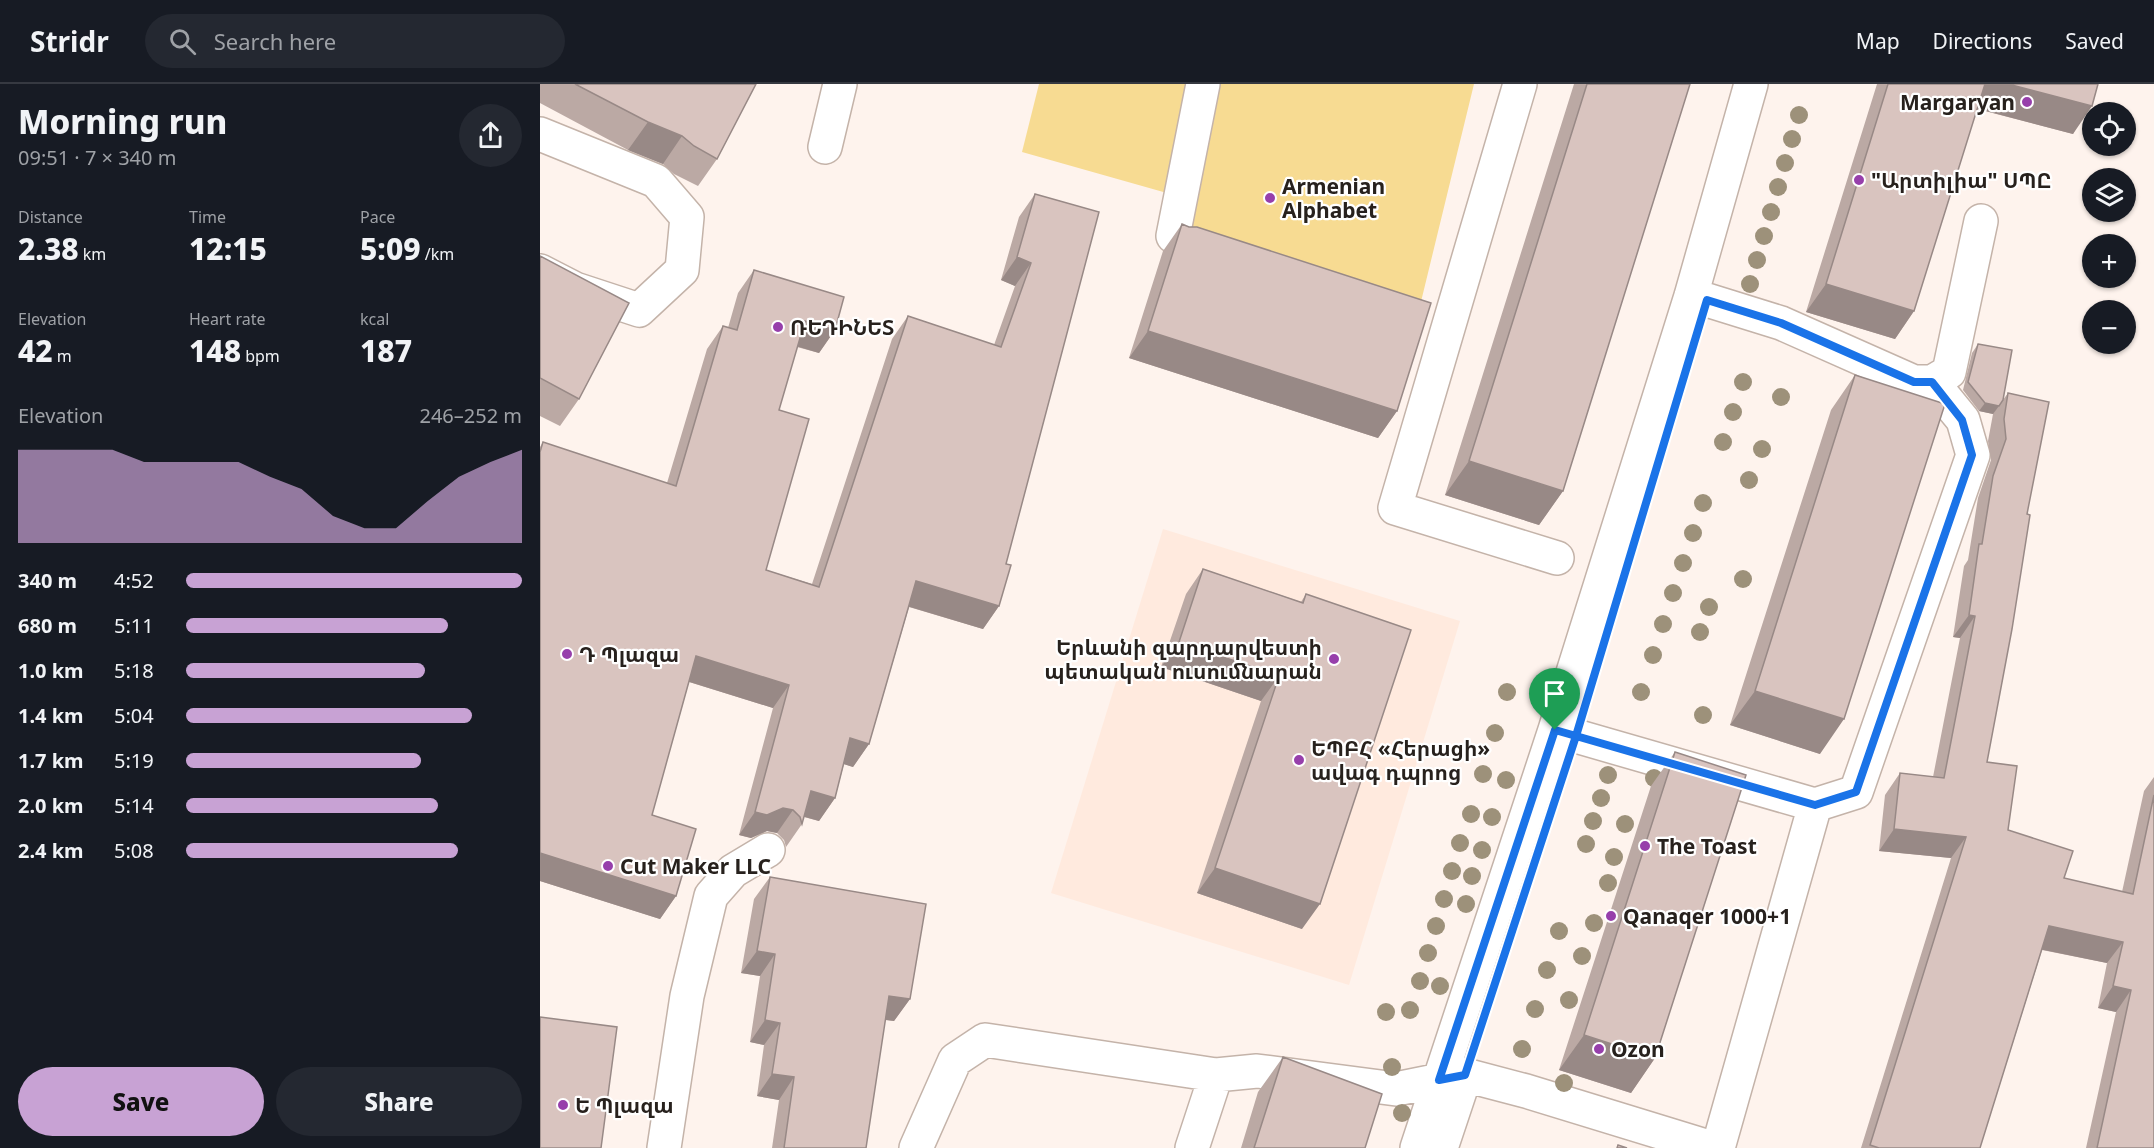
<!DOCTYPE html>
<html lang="en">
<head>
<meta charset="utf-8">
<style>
	:root { --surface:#171b24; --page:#242831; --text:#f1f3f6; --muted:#9ea1a6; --line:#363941; --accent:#c8a2d4 }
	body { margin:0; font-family:"Noto Sans","Noto Sans Armenian",sans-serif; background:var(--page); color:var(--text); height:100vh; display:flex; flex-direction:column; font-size:22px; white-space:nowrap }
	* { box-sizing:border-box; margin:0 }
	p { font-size:20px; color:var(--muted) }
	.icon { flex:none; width:33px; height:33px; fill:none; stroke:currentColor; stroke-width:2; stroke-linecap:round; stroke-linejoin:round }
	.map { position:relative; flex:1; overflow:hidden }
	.panel { display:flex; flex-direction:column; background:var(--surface); width:540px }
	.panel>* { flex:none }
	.tools { position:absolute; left:1542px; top:18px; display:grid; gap:12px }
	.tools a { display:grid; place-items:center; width:54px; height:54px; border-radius:50%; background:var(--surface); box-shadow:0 2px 4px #0004; font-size:30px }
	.pin { position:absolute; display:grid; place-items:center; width:51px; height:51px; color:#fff; margin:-62px -26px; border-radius:50% 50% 50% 0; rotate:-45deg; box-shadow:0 0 6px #0007 }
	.pin .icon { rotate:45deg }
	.round { display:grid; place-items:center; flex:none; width:63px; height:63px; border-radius:32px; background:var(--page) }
	.overview { display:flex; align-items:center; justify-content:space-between; height:102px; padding:0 18px }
	h1 { font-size:33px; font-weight:800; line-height:45px }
	.figures { display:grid; grid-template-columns:repeat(3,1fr); gap:9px; height:102px; padding:6px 18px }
	.figures div { display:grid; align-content:center }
	.figures b { font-size:30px; font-weight:800 }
	.figures small { font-size:16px; font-weight:400 }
	.figures p { font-size:16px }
	.chart { height:168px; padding:12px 18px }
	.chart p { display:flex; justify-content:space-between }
	.chart svg { width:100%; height:108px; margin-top:6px; fill:var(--accent); opacity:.7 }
	.cta { display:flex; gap:12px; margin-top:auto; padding:12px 18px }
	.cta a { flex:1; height:69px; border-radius:36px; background:var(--accent); color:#111; font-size:24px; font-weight:800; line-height:69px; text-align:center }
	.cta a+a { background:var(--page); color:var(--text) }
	ul { padding:0 18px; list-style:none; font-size:20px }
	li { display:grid; grid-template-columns:96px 72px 1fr; align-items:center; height:45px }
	li i { height:15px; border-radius:8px; background:var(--accent) }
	header { display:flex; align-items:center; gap:36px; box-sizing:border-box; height:84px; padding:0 30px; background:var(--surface); border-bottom:2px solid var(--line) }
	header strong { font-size:28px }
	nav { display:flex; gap:33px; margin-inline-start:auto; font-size:21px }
	.search { width:420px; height:54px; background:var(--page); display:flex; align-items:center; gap:15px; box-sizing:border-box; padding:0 21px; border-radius:33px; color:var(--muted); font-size:22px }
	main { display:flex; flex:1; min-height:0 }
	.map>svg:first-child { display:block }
	.built { fill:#ffeade }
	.green { fill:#f7db92 }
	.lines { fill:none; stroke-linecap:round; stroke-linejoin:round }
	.minor-casing { stroke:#c4b3a9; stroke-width:36 }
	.minor { stroke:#fff; stroke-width:33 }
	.tree { fill:#9d917a }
	.wall { fill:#bba9a4 }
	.shaded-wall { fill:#988986 }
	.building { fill:#d9c4bf; stroke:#988986; stroke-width:1.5 }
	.route-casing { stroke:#fff; stroke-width:12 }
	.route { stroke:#1a73e8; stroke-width:8 }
	.poi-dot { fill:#973fab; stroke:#fff; stroke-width:2 }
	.labels { text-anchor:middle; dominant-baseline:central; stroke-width:4.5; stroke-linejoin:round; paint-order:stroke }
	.poi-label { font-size:21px; font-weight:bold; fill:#27211d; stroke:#fff; text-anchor:start }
</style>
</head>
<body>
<header>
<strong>Stridr</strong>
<div class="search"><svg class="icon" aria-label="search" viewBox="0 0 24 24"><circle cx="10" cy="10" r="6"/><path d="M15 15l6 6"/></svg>Search here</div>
<nav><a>Map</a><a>Directions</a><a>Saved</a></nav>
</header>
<main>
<section class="panel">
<div class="overview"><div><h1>Morning run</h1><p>09:51 · 7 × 340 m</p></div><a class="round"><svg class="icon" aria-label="share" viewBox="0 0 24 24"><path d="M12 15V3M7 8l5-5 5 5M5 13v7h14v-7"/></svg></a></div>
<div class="figures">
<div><p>Distance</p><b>2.38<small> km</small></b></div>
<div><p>Time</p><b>12:15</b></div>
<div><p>Pace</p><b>5:09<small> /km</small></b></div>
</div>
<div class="figures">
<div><p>Elevation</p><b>42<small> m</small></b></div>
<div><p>Heart rate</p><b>148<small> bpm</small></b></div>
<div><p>kcal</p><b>187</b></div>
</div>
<div class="chart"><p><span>Elevation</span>246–252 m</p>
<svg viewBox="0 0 160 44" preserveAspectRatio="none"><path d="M0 44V6L10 6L20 6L30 6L40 11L50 11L60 11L70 11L80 17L90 22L100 33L110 38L120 38L130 27L140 17L150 11L160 6V44z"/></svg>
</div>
<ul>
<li><b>340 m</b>4:52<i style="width:100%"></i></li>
<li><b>680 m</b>5:11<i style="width:78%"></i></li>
<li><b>1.0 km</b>5:18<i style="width:71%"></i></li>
<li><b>1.4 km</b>5:04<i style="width:85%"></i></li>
<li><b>1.7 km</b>5:19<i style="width:70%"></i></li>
<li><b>2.0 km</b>5:14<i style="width:75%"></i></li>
<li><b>2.4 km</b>5:08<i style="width:81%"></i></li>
</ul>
<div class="cta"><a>Save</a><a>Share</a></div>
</section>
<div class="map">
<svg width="1614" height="1064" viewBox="0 0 1614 1064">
	<rect width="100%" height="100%" fill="#fef3ed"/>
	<!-- built -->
	<path class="built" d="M623 445 920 537 809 901 511 809Z"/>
	<!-- green -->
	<path class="green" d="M499 0H934L878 230 633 152 641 113 482 68Z"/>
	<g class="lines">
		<!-- minor casing -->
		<g class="minor-casing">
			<path id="minor" d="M980 0 855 424 1017 474
				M0 50 116 97 147 133 142 186 99 226 35 205 0 187
				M285 63 300 0
				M633 152 663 0
				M1167 216 1241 239 1374 298H1392L1409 288 1441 137
				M1015 646 1275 721 1316 708 1433 371 1423 336 1392 298
				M124 1064 147 912 171 812 193 787 228 766
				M376 1064 415 976 445 956 676 991 717 987 856 1005 925 991 986 1007 1172 1064
				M652 1064 676 991
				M877 1064 1015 646 1151 212 1211 0
				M901 1064 925 992
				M1178 1064 1275 721"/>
		</g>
		<!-- minor -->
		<use href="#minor" class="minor"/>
	</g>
	<!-- trees -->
	<g class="tree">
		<circle cx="1259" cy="31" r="9"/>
		<circle cx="1252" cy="55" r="9"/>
		<circle cx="1245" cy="79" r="9"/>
		<circle cx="1238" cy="103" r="9"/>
		<circle cx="1231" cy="128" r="9"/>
		<circle cx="1224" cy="152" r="9"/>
		<circle cx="1217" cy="176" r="9"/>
		<circle cx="1210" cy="200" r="9"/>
		<circle cx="1203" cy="298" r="9"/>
		<circle cx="1241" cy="313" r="9"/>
		<circle cx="1193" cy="328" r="9"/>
		<circle cx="1183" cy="358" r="9"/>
		<circle cx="1222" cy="365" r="9"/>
		<circle cx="1209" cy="396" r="9"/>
		<circle cx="1163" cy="419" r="9"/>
		<circle cx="1153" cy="449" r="9"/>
		<circle cx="1143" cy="479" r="9"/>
		<circle cx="1203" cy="495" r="9"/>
		<circle cx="1133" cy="509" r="9"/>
		<circle cx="1169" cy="523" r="9"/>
		<circle cx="1123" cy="540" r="9"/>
		<circle cx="1160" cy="548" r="9"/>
		<circle cx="1113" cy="571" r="9"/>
		<circle cx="967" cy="608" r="9"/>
		<circle cx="1101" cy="608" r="9"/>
		<circle cx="1163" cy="631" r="9"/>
		<circle cx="955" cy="649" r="9"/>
		<circle cx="943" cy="690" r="9"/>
		<circle cx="1068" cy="691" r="9"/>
		<circle cx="1114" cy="694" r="9"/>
		<circle cx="966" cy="696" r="9"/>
		<circle cx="1061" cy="714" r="9"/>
		<circle cx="931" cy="730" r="9"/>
		<circle cx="952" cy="733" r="9"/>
		<circle cx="1053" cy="737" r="9"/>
		<circle cx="1085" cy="740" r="9"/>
		<circle cx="920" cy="759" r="9"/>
		<circle cx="1046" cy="760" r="9"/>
		<circle cx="942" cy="766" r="9"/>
		<circle cx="1074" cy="773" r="9"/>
		<circle cx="912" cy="787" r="9"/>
		<circle cx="932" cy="792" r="9"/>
		<circle cx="1068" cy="799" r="9"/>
		<circle cx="904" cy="815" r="9"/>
		<circle cx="926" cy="820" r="9"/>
		<circle cx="1054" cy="839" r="9"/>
		<circle cx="896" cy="842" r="9"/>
		<circle cx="1019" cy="847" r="9"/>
		<circle cx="888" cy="869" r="9"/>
		<circle cx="1042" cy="872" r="9"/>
		<circle cx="1007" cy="886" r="9"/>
		<circle cx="880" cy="897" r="9"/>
		<circle cx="900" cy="902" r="9"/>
		<circle cx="1029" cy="916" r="9"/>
		<circle cx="995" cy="925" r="9"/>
		<circle cx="870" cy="926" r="9"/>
		<circle cx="846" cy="928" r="9"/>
		<circle cx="982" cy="965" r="9"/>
		<circle cx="852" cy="983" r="9"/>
		<circle cx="1024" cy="999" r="9"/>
		<circle cx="862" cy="1029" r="9"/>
	</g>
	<!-- wall -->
	<path class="wall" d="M0 0H216L177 75 158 102 134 90 123 80 88 66 0 19Z
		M1034 0H1150L1023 407 999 441 905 411Z
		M1337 0H1558L1533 50 1437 25 1374 227 1355 255 1266 228Z
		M495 110 559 128 466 480 459 522 443 545 369 523 329 660 313 683 304 680 295 714 279 737 264 733 262 740 246 763 244 756 237 749 227 747 211 754 199 751 233 624 149 598 112 731 136 812 120 835 0 797V363L3 358 127 399 167 265 183 242 188 244 198 209 214 186 295 246 279 269 257 263 239 326 226 486 272 500 352 255 368 232 454 261 475 202 461 196 479 133Z
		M642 140 857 327 838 354 589 274 623 167Z
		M0 172 39 315 20 342 0 332Z
		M1438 260 1463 316 1468 309 1487 430 1447 678 1468 746 1524 794 1582 808 1604 707 1614 693V1064H1546L1576 928 1558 924 1567 879 1502 866 1440 1064H1321L1411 774 1339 767 1345 711 1360 689 1393 693 1420 554 1413 553 1424 482 1428 476 1438 414 1451 376 1448 357 1453 330 1439 327 1423 306 1432 269Z
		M1315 291 1280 670 1190 641 1291 326Z
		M663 485 761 518 766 510 762 845 657 809 721 617 621 583 646 510Z
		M1135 668 1115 974 1091 1009 1019 986 1111 702Z
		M230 793 370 915 354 937 345 936 326 1064H232L239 1016 217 1012 224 961 210 958 220 892 201 889 214 815Z
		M743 973 825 1064H701L718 1008Z"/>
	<!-- shaded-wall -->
	<path class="shaded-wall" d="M1443 0H1468L1552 22 1533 50 1427 22Z
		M108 38 142 52 123 80 88 66Z
		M477 173 491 179 475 202 461 196Z
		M1286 200 1374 227 1355 255 1266 228Z
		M265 237 295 246 279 269 249 260Z
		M608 247 857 327 838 354 589 274Z
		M1445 319 1459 322 1453 330 1439 327Z
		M929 377 1023 407 999 441 905 411Z
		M376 497 459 522 443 545 360 520Z
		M1429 531 1435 532 1420 554 1413 553Z
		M639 558 739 592 721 617 621 583Z
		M156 572 249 601 233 624 140 595Z
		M1215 607 1304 635 1280 670 1190 641Z
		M310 654 329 660 313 683 294 677Z
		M271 707 295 714 279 737 258 731Z
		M243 724 253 726 237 749 227 747 211 754 199 751 215 728Z
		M1354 745 1426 753 1411 774 1339 767Z
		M0 769 136 812 120 835 0 797Z
		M675 784 780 820 762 845 657 809Z
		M1509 842 1583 858 1567 879 1494 864Z
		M217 867 235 870 220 892 201 889Z
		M1573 902 1591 906 1576 928 1558 924Z
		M349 912 370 915 354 937 333 934Z
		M225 936 240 939 224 961 210 958Z
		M1044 951 1115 974 1091 1009 1019 986Z
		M232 990 254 993 239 1016 217 1012Z"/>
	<!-- building -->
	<path class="building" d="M35 0H216L177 75 154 62 142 52 108 38Z
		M1047 0H1150L1023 407 929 377Z
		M1348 0H1445L1374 227 1286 200Z
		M1468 0H1558L1552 22Z
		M495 110 559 128 466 480 471 481 459 522 376 497 329 660 310 654 295 714 271 707 262 740 260 733 253 726 243 724 227 731 215 728 249 601 156 572 112 731 156 745 136 812 0 769V368L3 358 136 402 183 242 197 246 214 186 304 213 295 246 265 237 239 326 269 335 226 486 279 503 368 232 461 263 491 179 477 173Z
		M642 140 649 143H657L891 219 857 327 608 247Z
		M0 172 89 219 39 315 0 294Z
		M1438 260 1472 266 1463 316 1459 322 1445 319 1428 298Z
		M1315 291 1405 320 1304 635 1215 607Z
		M1468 309 1509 318 1487 430 1490 431 1472 545 1447 678 1477 682 1468 746 1533 767 1524 794 1593 810 1614 711V1064H1557L1591 906 1573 902 1583 858 1509 842 1440 1064H1339L1330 1061 1426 753 1354 745 1360 689 1404 694 1435 532 1429 531 1439 460H1442L1453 392 1466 355 1464 335Z
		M663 485 763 519 766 510 871 546 780 820 675 784 739 592 639 558Z
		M1135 668 1206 691 1115 974 1044 951Z
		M230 793 386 820 370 915 349 912 326 1064H244L254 993 232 990 240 939 225 936 235 870 217 867Z
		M0 933 77 943 61 1064H0Z
		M743 973 842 1010 825 1064H714Z
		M1078 1061 1087 1064H1077Z"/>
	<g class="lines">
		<!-- route casing -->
		<g class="route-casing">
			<path id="route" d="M1015 646 899 996 925 991 1036 652 1275 721 1316 708 1432 371 1422 336 1392 298H1374L1241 239 1167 216 1036 652 1015 646"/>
		</g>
		<!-- route -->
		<use href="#route" class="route"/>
	</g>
	<!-- markers -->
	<g class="poi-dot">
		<circle cx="1487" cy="18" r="6"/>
		<circle cx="1319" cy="96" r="6"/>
		<circle cx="730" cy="114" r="6"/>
		<circle cx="238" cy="243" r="6"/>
		<circle cx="27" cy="570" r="6"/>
		<circle cx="794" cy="575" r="6"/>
		<circle cx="759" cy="676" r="6"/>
		<circle cx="1105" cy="762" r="6"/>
		<circle cx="68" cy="782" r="6"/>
		<circle cx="1071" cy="832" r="6"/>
		<circle cx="1059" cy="965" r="6"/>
		<circle cx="23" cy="1021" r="6"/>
	</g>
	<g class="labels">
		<!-- poi labels -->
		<g class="poi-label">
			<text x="1475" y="18" text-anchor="end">Margaryan</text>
			<text x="1331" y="96">"Արտիլիա" ՍՊԸ</text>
			<text x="742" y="102">Armenian<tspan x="742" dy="24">Alphabet</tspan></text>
			<text x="250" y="243">ՌԵԴԻՆԵՏ</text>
			<text x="782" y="563" text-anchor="end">Երևանի զարդարվեստի<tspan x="782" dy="24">պետական ուսումնարան</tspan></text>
			<text x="39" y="570">Դ Պլազա</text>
			<text x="771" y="664">ԵՊԲՀ «Հերացի»<tspan x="771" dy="24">ավագ դպրոց</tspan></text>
			<text x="1117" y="762">The Toast</text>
			<text x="80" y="782">Cut Maker LLC</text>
			<text x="1083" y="832">Qanaqer 1000+1</text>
			<text x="1071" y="965">Ozon</text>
			<text x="35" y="1021">Ե Պլազա</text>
		</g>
	</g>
</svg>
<div class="tools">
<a><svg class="icon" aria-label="locate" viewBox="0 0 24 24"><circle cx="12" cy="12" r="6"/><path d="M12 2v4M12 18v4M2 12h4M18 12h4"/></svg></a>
<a><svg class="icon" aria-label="layers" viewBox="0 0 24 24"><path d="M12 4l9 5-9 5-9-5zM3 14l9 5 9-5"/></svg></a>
<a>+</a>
<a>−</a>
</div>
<div class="pin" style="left:1015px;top:646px;background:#1e9e55"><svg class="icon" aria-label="arrive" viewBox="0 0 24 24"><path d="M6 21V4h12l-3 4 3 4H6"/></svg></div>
</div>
</main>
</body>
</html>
